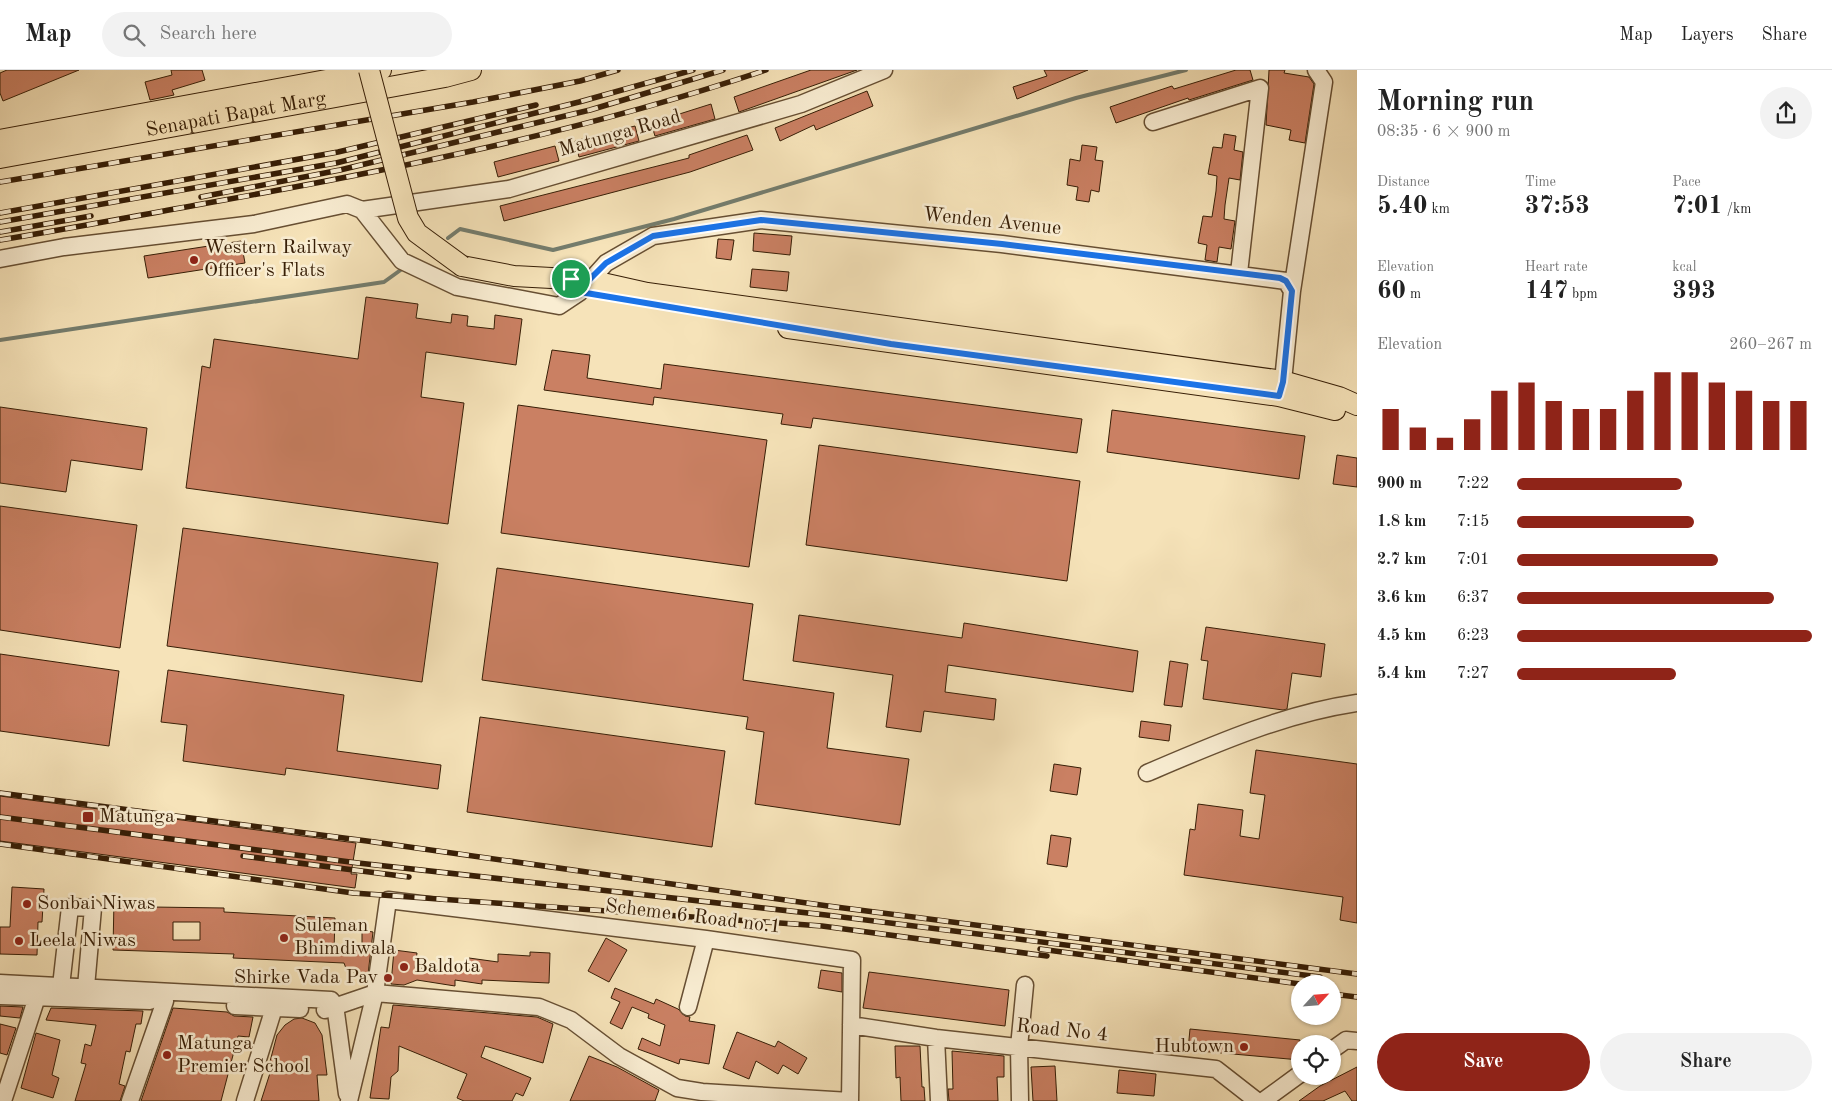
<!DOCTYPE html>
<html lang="en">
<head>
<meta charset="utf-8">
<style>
	:root { --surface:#fff; --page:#f2f2f2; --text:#222; --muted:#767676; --line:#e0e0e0; --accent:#8f2418 }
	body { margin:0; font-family:"Old Standard TT",serif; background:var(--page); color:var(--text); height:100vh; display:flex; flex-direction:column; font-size:19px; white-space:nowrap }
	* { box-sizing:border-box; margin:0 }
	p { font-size:16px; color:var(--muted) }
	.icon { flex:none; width:28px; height:28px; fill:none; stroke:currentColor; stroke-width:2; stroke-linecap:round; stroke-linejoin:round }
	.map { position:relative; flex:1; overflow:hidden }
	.panel { display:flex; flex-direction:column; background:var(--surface); width:475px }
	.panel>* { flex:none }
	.needle { width:32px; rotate:64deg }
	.buttons { position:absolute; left:1291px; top:905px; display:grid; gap:10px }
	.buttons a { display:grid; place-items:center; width:50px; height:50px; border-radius:50%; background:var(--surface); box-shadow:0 1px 4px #0004; font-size:25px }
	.pin { position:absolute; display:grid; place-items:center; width:42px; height:42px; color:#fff; margin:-21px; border:2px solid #fff; border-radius:50%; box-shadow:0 1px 5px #0007 }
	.round { display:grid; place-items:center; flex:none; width:52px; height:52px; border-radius:26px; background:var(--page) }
	.overview { display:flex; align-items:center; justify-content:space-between; height:85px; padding:0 20px }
	h1 { font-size:28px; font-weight:600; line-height:38px }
	.metrics { display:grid; grid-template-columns:repeat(3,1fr); gap:8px; height:85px; padding:5px 20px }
	.metrics div { display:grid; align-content:center }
	.metrics b { font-size:25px; font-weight:600 }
	.metrics small { font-size:14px; font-weight:400 }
	.metrics p { font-size:14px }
	.chart { height:140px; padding:10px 20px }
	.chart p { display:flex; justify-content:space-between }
	.chart svg { width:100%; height:90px; margin-top:5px; stroke:var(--accent); stroke-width:6 }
	.button { display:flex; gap:10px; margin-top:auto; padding:10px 20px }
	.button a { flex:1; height:58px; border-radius:30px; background:var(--accent); color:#fff; font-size:20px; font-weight:600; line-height:58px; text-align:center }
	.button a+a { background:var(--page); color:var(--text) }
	ul { padding:0 20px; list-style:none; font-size:16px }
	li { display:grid; grid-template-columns:80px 60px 1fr; align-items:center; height:38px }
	li i { height:12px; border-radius:6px; background:var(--accent) }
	header { display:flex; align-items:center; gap:30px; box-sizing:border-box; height:70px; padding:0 25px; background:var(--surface); border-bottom:1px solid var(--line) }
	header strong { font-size:24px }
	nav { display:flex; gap:28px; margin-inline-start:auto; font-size:18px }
	.search { width:350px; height:45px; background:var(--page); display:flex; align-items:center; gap:12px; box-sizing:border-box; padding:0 18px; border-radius:28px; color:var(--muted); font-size:19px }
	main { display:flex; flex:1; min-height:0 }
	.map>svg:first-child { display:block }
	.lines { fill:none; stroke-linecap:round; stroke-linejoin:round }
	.stream { stroke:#747d6e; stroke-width:4 }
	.building { fill:#ca8063; stroke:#371e06; fill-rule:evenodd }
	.minor-casing { stroke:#674f33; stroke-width:19 }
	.major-casing { stroke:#371e06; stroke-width:22 }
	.minor { stroke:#f9edd2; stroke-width:16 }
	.major { stroke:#f6e3b9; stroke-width:20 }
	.rail-casing { stroke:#371e06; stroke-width:5.5 }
	.rail { stroke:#f9edd2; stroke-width:4; stroke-dasharray:11; stroke-linecap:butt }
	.major-bridge-casing { stroke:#371e06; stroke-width:22; stroke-linecap:butt }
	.major-bridge { stroke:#f6e3b9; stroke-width:20 }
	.route-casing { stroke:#fff; stroke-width:10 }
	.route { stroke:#1a73e8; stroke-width:6 }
	.poi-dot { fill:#8f2418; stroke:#f9edd2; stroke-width:2 }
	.labels { text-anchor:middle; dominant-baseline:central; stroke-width:5; stroke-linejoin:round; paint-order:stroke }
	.street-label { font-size:20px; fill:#371e06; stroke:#f9edd2 }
	.poi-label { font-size:20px; fill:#371e06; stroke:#f9edd2; text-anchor:start }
</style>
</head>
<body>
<header>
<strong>Map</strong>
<div class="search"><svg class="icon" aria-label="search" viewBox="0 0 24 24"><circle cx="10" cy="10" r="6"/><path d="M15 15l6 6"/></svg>Search here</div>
<nav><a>Map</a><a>Layers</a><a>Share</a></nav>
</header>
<main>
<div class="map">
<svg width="1357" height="1031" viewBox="0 0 1357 1031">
	<rect width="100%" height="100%" fill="#f6e3b9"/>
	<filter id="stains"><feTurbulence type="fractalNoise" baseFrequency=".004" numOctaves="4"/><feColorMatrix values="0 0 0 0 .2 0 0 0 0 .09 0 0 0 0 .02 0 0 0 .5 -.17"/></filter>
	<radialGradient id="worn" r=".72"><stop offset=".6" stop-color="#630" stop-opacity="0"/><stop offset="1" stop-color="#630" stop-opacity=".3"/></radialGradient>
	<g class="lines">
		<!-- stream -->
		<path class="stream" d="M448 168 460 159 553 180 674 149 1076 28 1186 0
			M0 270 384 212 402 199"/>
	</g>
	<!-- building -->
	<path class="building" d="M7 0H79L3 31 0 23V3Z
		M171 0H202L205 10 172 20 174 25 150 30 145 12 172 5Z
		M811 0H857L739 42 734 27Z
		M1044 0H1088L1017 29 1013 17 1047 6Z
		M1236 0H1250L1253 10 1189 30 1188 28 1116 53 1110 37 1172 16 1174 19Z
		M1269 0H1285L1284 3 1309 7 1314 14 1305 73 1289 70 1291 60 1266 55Z
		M867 21 873 36 816 60 814 55 780 71 775 58Z
		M711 34 715 49 655 66 651 53Z
		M635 56 639 71 579 87 575 71Z
		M1224 64 1236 66 1234 80 1243 82 1240 110 1229 108 1225 135 1224 149 1235 151 1231 179 1219 177 1217 192 1205 190 1207 175 1198 173 1203 146 1212 147 1216 121 1217 106 1208 104 1213 77 1222 78Z
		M747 65 753 80 690 102 504 151 500 136 689 88V85Z
		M1082 75 1097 77 1095 90 1103 91 1099 122 1091 120 1089 132 1076 130 1078 117 1067 115 1070 89 1080 91Z
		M555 76 559 91 498 107 494 92Z
		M754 163 792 166 790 185 753 181Z
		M718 169 734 170 731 190 716 188Z
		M241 171 245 193 148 208 144 186Z
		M752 199 789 202 787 221 750 217Z
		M366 227 418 234 416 248 451 253 452 244 468 246 467 256 494 259 495 245 522 249 516 295 426 282 421 327 464 333 448 454 186 418 202 296 210 298 214 269 358 289Z
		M552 280 590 285 587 308 661 319 664 294 1082 349 1077 383 813 348 811 358 781 354 783 344 654 327 653 335 544 320Z
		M518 335 767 370 749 497 501 463Z
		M0 337 147 358 142 400 71 390 66 422 0 413Z
		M1112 340 1305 366 1299 409 1107 382Z
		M819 375 1080 411 1067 511 806 475Z
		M1337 385 1357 388V417L1333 414Z
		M0 436 137 455 120 578 0 560Z
		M183 458 438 493 422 612 167 576Z
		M497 498 753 534 743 610 834 623 827 678 909 689 900 755 755 734 764 662 746 659 748 647 482 610Z
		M799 545 962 568 964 553 1138 581 1133 622 948 595 945 622 996 629 994 650 924 641 921 662 886 657 893 605 793 591Z
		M1206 557 1325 574 1321 607 1292 603 1287 639 1283 640 1203 629 1208 591 1201 590Z
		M0 584 119 601 109 676 0 661Z
		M1170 591 1188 594 1182 637 1164 635Z
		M168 600 344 625 337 681 441 695 438 719 286 698 285 705 183 691 187 655 161 652Z
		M480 647 725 681 712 777 467 742Z
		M1141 651 1171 655 1169 671 1139 667Z
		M1256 680 1357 694V853L1340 850 1343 827 1184 805 1190 759 1195 760 1198 734 1243 740 1240 766 1259 769 1265 725 1250 723Z
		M1054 694 1081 698 1077 725 1050 721Z
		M0 726 356 773 351 804H357L355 818 0 771Z
		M1051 765 1071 768 1067 797 1047 794Z
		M12 817 44 819 42 852H38L37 885 0 884V857H10Z
		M114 829 152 830V837L224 838V842L335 848 334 881 362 880V860L373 862 368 904 347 901 344 893 233 888 234 884 113 880ZM173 852H200V870H173Z
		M606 868 627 880 609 912 588 901Z
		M394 880 417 883 415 898 467 899 469 888 498 892V884L530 886V882L550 883 549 913 482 910V914L455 910V916L417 910 404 915 391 914Z
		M821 900 842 903V922L818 918Z
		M869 902 1009 920 1005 956 863 938Z
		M615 918 654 934 656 929 678 939 685 946 690 947 689 951 715 955 709 994 680 989 679 994 638 979 642 968 660 976 665 955 648 948 649 944 632 937 622 959 610 953 620 932 611 928Z
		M393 935 537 947 553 954 543 993 485 976 481 987 531 1008 523 1026 516 1023 512 1031H464L457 1028 467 1004 399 976 398 1001 391 1007 389 1029 370 1028 381 957 389 958Z
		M0 936 23 937 20 948 0 946Z
		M51 938 143 941 141 954H136L130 982 126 981 119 1014 125 1016 120 1031H75L86 994 81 993 85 974 91 976 96 955 46 950Z
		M173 938 227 942 234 946 253 947 249 967 238 966 221 1031H141Z
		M302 948 315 953 322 965 327 1005H317L319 1031H261L271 1000 268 999 277 965 285 955 294 949Z
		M0 954 16 958 7 985 0 983Z
		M1190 959 1300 970V990L1188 980Z
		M737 962 775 977 778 971 807 988 798 1004 783 995 778 1004 756 991 749 1009 723 998Z
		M36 963 60 970 52 1005 59 1008 53 1028 21 1018Z
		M895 976H920L922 1017H924L925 1031H901L900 1007 896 1008Z
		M952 981 1004 986V1007H997L998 1031H949L948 1019H953Z
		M589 986 617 997 659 1020 655 1031H570Z
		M1055 996 1057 1031H1033L1031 997Z
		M1357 997V1031H1352L1345 1021 1323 1031H1299L1320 1016Z
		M1119 1000 1156 1004 1154 1026 1117 1023Z"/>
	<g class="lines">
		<!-- minor casing -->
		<g class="minor-casing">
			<path id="minor" d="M1153 52 1260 18 1239 203
				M362 140 509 119 801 34 884 0
				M0 189 64 177 254 154 347 134 362 140 402 191 457 217 559 236 580 222 606 193 653 166 761 150 1002 174 1286 211 1292 221 1283 311 1280 322
				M1292 221 1324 12 1316 0
				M1147 703C1215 674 1283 644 1357 633
				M0 913 331 930 335 935 347 1024
				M61 916 70 837 93 838 86 917
				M0 926 150 931
				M235 936 300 939
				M688 937 706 869
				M325 940 375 923 539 937 571 950 619 986 677 1018 702 1022 850 1031
				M851 955 936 968 1216 999 1257 1031
				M936 968 939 1031
				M1332 980 1346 970 1357 971
				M3 1031 37 927
				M130 1031 165 931
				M245 1031 274 938
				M349 1031 375 923 388 830 706 869 852 890 850 1031
				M1020 1031 1019 977 1025 915
				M1263 1031 1300 1004"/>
		</g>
		<!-- major casing -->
		<g class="major-casing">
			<g id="major">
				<path d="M0 70 381 0"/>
				<path id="s1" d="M0 88 445 7 471 0"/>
				<path d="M462 196 514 206 589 210 647 223 1283 311 1339 327 1357 335"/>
				<path d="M788 258 1279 326 1335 340"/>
			</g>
		</g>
		<!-- minor -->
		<use href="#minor" class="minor"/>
		<!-- major -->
		<use href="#major" class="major"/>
		<!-- rail casing -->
		<g class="rail-casing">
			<path id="rail" d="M0 112 473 32 580 11 618 0
				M201 127 340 100 590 40 723 0
				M0 143 338 82 536 35
				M0 152 336 93 579 32 693 0
				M0 162 91 146
				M0 170C68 159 135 146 202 134 393 100 582 62 766 0
				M0 723 367 771 828 836 1357 904
				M0 747 358 793 826 845 1320 907
				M0 774 353 823 822 856 1047 886
				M243 786 409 807
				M1040 879 1300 914
				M1332 924 1357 927"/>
		</g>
		<!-- rail -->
		<use href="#rail" class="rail"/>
		<!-- major-bridge casing -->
		<g class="major-bridge-casing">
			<path id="major-bridge" d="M369 0 408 148 417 163 462 196"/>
		</g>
		<!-- major-bridge -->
		<use href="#major-bridge" class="major-bridge"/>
	</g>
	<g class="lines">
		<!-- route casing -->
		<g class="route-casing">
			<path id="route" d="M761 150 1002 174 1280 208 1286 211 1292 221 1283 312 1279 326 891 274 580 222 571 209 589 210 606 193 653 166Z"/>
		</g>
		<!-- route -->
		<use href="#route" class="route"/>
	</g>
	<!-- markers -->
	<g class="poi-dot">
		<circle cx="194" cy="190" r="5"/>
		<rect x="82" y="741" width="12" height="12" rx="2.5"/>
		<circle cx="27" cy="834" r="5"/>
		<circle cx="284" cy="868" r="5"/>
		<circle cx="19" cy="871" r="5"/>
		<circle cx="404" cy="897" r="5"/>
		<circle cx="388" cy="908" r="5"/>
		<circle cx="1244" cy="977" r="5"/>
		<circle cx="167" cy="985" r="5"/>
	</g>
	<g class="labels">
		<!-- street labels -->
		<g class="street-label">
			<text stroke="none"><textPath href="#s1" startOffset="240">Senapati Bapat Marg</textPath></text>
			<text transform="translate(620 64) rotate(-16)">Matunga Road</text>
			<text transform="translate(992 152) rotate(6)">Wenden Avenue</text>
			<text transform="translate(693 847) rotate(7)">Scheme 6 Road no.1</text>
			<text transform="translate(1062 961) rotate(6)">Road No 4</text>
		</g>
		<!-- poi labels -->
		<g class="poi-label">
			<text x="204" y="178">Western Railway<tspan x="204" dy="23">Officer's Flats</tspan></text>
			<text x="99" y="747">Matunga</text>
			<text x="37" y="834">Sonbai Niwas</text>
			<text x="294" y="856">Suleman<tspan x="294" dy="23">Bhimdiwala</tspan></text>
			<text x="29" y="871">Leela Niwas</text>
			<text x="414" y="897">Baldota</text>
			<text x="378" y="908" text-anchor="end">Shirke Vada Pav</text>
			<text x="177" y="974">Matunga<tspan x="177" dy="23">Premier School</tspan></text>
			<text x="1234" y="977" text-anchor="end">Hubtown</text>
		</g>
	</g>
	<rect width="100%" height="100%" filter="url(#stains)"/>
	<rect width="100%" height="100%" fill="url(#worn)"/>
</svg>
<div class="buttons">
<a><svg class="needle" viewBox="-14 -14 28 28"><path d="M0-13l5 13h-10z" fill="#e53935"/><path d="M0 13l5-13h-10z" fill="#767676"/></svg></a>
<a><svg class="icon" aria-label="locate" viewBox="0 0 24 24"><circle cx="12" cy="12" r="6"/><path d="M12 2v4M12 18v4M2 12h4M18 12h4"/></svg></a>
</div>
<div class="pin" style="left:571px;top:209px;background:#1e9e55"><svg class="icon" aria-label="arrive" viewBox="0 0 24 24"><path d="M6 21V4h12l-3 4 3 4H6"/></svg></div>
</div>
<section class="panel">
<div class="overview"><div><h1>Morning run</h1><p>08:35 · 6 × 900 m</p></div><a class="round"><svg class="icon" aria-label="share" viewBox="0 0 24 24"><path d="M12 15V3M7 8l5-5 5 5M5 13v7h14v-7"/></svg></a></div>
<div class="metrics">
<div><p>Distance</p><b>5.40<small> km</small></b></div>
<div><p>Time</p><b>37:53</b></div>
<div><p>Pace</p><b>7:01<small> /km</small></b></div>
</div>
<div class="metrics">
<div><p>Elevation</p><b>60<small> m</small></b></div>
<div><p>Heart rate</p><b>147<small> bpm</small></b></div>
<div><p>kcal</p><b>393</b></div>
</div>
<div class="chart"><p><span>Elevation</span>260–267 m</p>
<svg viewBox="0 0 160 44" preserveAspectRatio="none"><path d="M5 44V24M15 44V33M25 44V38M35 44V29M45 44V15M55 44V11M65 44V20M75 44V24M85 44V24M95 44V15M105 44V6M115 44V6M125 44V11M135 44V15M145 44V20M155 44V20"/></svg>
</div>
<ul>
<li><b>900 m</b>7:22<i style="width:56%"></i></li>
<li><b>1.8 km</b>7:15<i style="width:60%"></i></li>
<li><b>2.7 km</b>7:01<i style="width:68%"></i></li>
<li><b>3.6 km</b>6:37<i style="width:87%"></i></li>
<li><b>4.5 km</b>6:23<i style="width:100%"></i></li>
<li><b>5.4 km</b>7:27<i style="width:54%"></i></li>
</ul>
<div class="button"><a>Save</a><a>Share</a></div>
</section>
</main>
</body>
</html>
